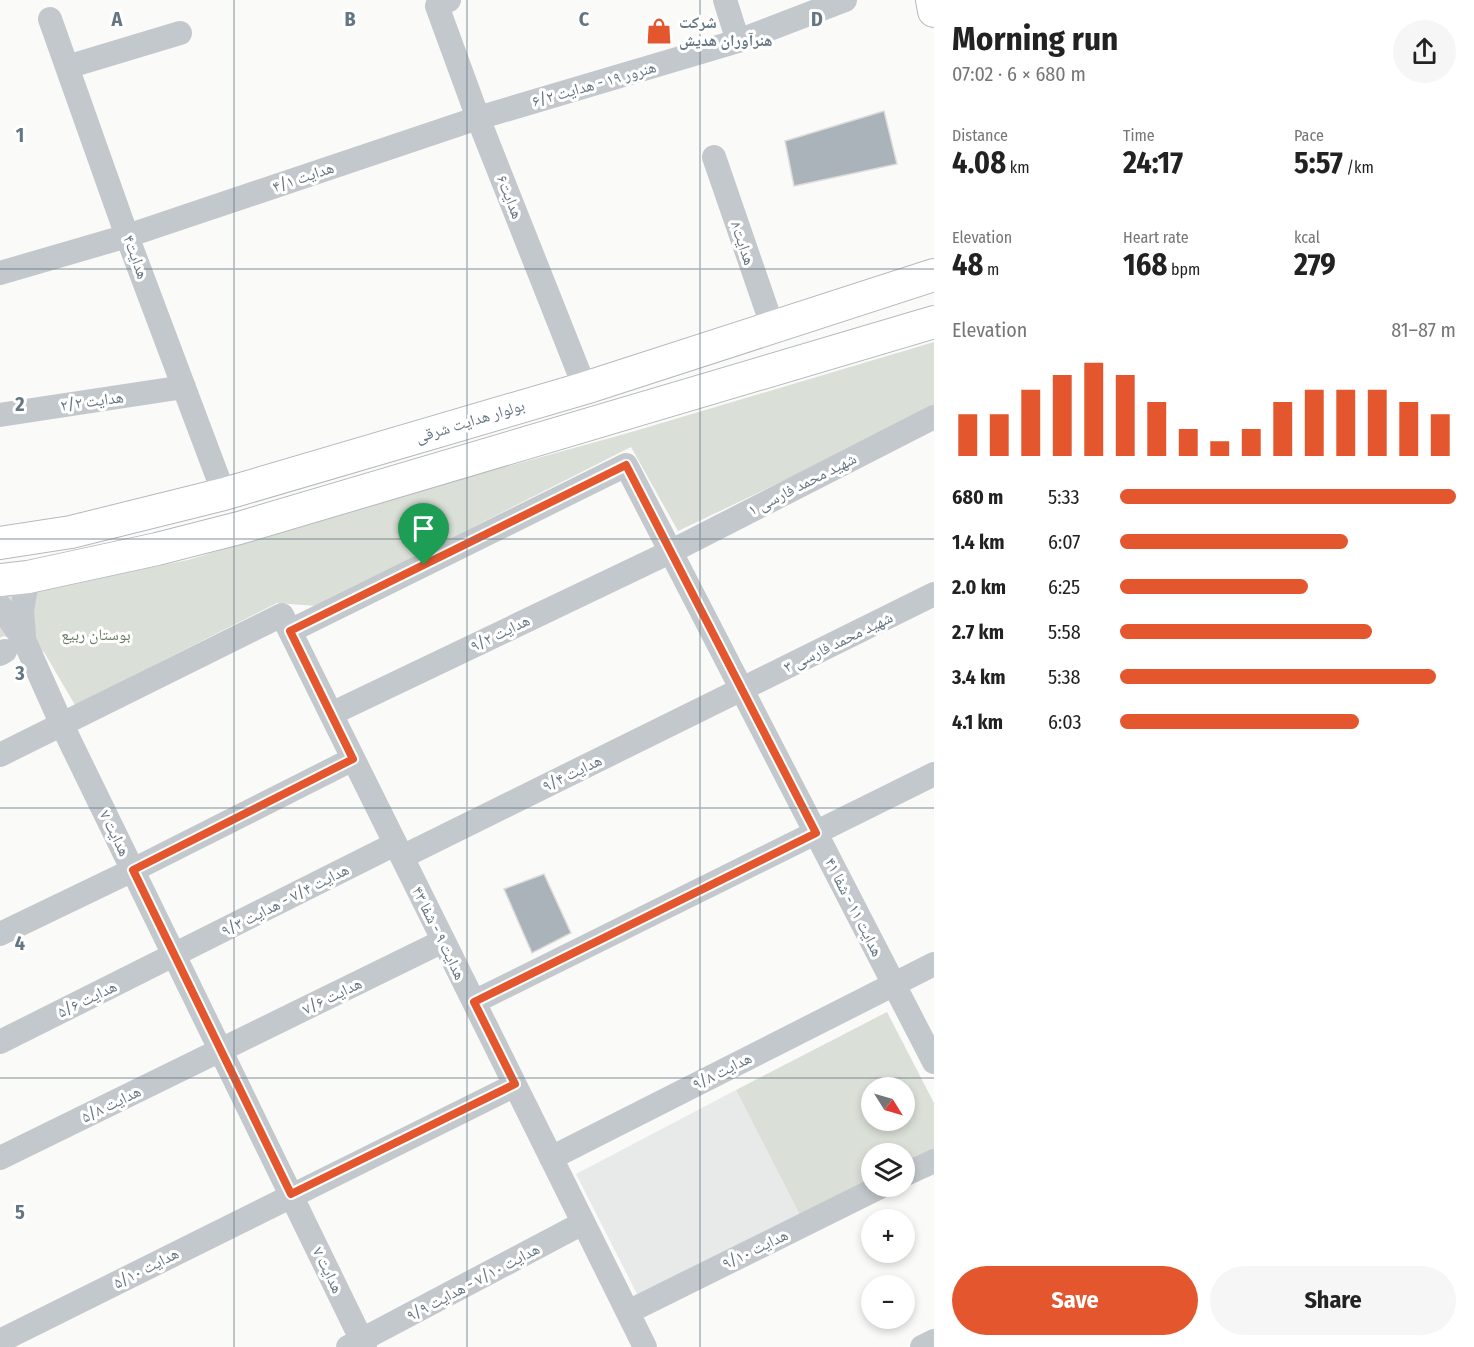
<!DOCTYPE html>
<html lang="en">
<head>
<meta charset="utf-8">
<style>
	:root { --surface:#fff; --page:#f6f6f6; --text:#222; --muted:#767676; --accent:#e4572e }
	body { margin:0; font-family:"Fira Sans Condensed","Noto Naskh Arabic",sans-serif; background:var(--page); color:var(--text); height:100vh; display:flex; flex-direction:column; font-size:22px; white-space:nowrap }
	* { box-sizing:border-box; margin:0 }
	p { font-size:20px; color:var(--muted) }
	.icon { flex:none; width:33px; height:33px; fill:none; stroke:currentColor; stroke-width:2; stroke-linecap:round; stroke-linejoin:round }
	.map { position:relative; flex:1; overflow:hidden }
	.drawer { display:flex; flex-direction:column; background:var(--surface); width:540px }
	.drawer>* { flex:none }
	.needle { width:39px; rotate:127deg }
	.buttons { position:absolute; left:861px; top:1077px; display:grid; gap:12px }
	.buttons a { display:grid; place-items:center; width:54px; height:54px; border-radius:50%; background:var(--surface); box-shadow:0 3px 9px #0003; font-size:30px }
	.pin { position:absolute; display:grid; place-items:center; width:51px; height:51px; color:#fff; margin:-62px -26px; border-radius:50% 50% 50% 0; rotate:-45deg; box-shadow:0 0 6px #0007 }
	.pin .icon { rotate:45deg }
	.round { display:grid; place-items:center; flex:none; width:63px; height:63px; border-radius:32px; background:var(--page) }
	.headline { display:flex; align-items:center; justify-content:space-between; height:102px; padding:0 18px }
	h1 { font-size:33px; font-weight:700; line-height:45px }
	.metrics { display:grid; grid-template-columns:repeat(3,1fr); gap:9px; height:102px; padding:6px 18px }
	.metrics div { display:grid; align-content:center }
	.metrics b { font-size:30px; font-weight:700 }
	.metrics small { font-size:16px; font-weight:400 }
	.metrics p { font-size:16px }
	.chart { height:168px; padding:12px 18px }
	.chart p { display:flex; justify-content:space-between }
	.chart svg { width:100%; height:108px; margin-top:6px; stroke:var(--accent); stroke-width:6 }
	.button { display:flex; gap:12px; margin-top:auto; padding:12px 18px }
	.button a { flex:1; height:69px; border-radius:36px; background:var(--accent); color:#fff; font-size:24px; font-weight:700; line-height:69px; text-align:center }
	.button a+a { background:var(--page); color:var(--text) }
	ul { padding:0 18px; list-style:none; font-size:20px }
	li { display:grid; grid-template-columns:96px 72px 1fr; align-items:center; height:45px }
	li i { height:15px; border-radius:8px; background:var(--accent) }
	main { display:flex; flex:1; min-height:0 }
	.map>svg:first-child { display:block }
	.built { fill:#e8e9e9 }
	.green { fill:#dadfd7; fill-rule:evenodd }
	.building { fill:#aab3b9; stroke:#dcdcda; stroke-width:1.5 }
	.lines { fill:none; stroke-linecap:round; stroke-linejoin:round }
	.major-casing { stroke:#b5babe; stroke-width:34 }
	.minor { stroke:#c3c8cc; stroke-width:24 }
	.major { stroke:#fff; stroke-width:32 }
	.route-casing { stroke:#fff; stroke-width:12 }
	.route { stroke:#e4572e; stroke-width:8 }
	.grid { fill:none; stroke:#657683; stroke-width:1.5; stroke-opacity:0.55 }
	.labels { text-anchor:middle; dominant-baseline:central; stroke-width:6; stroke-linejoin:round; paint-order:stroke }
	.poi-label { font-size:16px; font-weight:bold; fill:#657683; stroke:#fff; text-anchor:start }
	.street-label { font-size:16px; fill:#657683; stroke:#fff }
	.park-label { font-size:16px; fill:#687a64; stroke:#fff }
	.grid-label { font-size:20px; text-anchor:middle; font-weight:bold; fill:#657683; stroke:#fff; stroke-width:6; stroke-linejoin:round; paint-order:stroke }
</style>
</head>
<body>
<main>
<div class="map">
<svg width="934" height="1347" viewBox="0 0 934 1347">
	<rect width="100%" height="100%" fill="#fafaf8"/>
	<!-- built -->
	<path class="built" d="M736 1090 801 1217 639 1298 576 1174Z"/>
	<!-- green -->
	<path class="green" d="M934 342V409L678 531 631 447 317 606 277 603 75 705 44 652 4 636 0 638V595L26 592 188 560 382 501 628 433Z
		M887 1012 934 1103V1149L905 1164 904 1154H872L871 1181 801 1217 736 1090ZM872 1088H904V1120H872Z"/>
	<!-- building -->
	<path class="building" d="M884 111 897 164 794 186 785 141Z
		M544 874 571 933 532 953 504 889Z"/>
	<g class="lines">
		<!-- major casing -->
		<g class="major-casing">
			<path id="major" d="M932 0 934 11
				M0 543 71 532 224 494 585 388 934 275
				M0 580 28 577 157 549 239 528 934 322"/>
		</g>
		<!-- minor -->
		<path class="minor" d="M449 0 437 6 478 118 585 388
			M725 0 738 41
			M50 19 127 236 224 494
			M67 67 180 33
			M714 157 773 328
			M0 273 127 236 478 118 738 41 845 0
			M0 415 184 387
			M0 606 25 642 62 725 365 1347
			M290 631 626 465 934 1062
			M24 637 22 610 28 577
			M0 654 5 651
			M331 714 670 552 934 417
			M0 755 282 615 645 1347
			M402 857 934 594
			M0 934 133 870 353 759
			M474 1002 934 774
			M0 1042 395 844
			M0 1158 443 941
			M551 1158 934 964
			M904 1175 934 1161
			M628 1312 882 1186
			M0 1341 515 1085
			M348 1347 583 1223
			M922 1347 934 1341"/>
		<!-- major -->
		<use href="#major" class="major"/>
	</g>
	<g class="lines">
		<!-- route casing -->
		<g class="route-casing">
			<path id="route" d="M626 465 816 833 474 1002 515 1084 291 1194 133 870 353 759 290 631Z"/>
		</g>
		<!-- route -->
		<use href="#route" class="route"/>
	</g>
	<!-- grid -->
	<path class="grid" d="M234 0V1347M467 0V1347M700 0V1347M0 269H934M0 539H934M0 808H934M0 1078H934"/>
	<!-- icons -->
	<defs>
		<g id="shop-bare" transform="scale(2.07)"><path d="M-5-2.5h2.3a2.7 3.5 0 0 1 5.4 0H5L5.5 6h-11ZM-1.5-2.5h3a1.5 2.3 0 0 0-3 0Z" fill="#e4572e" stroke="#fff" stroke-width="2.5" paint-order="stroke"/></g>
	</defs>
	<g fill-rule="evenodd">
		<use href="#shop-bare" x="659" y="31"/>
	</g>
	<g class="labels">
		<!-- poi labels -->
		<g class="poi-label">
			<text x="679" y="22">شرکت<tspan x="679" dy="18">هنرآوران هدیش</tspan></text>
		</g>
		<!-- street labels -->
		<g class="street-label">
			<text transform="translate(594 84) rotate(-16)">هنرور ۱۹ - هدایت ۶/۲</text>
			<text transform="translate(303 177) rotate(-19)">هدایت ۴/۱</text>
			<text transform="translate(510 197) rotate(68)">هدایت۶</text>
			<text transform="translate(743 243) rotate(71)">هدایت۸</text>
			<text transform="translate(136 257) rotate(70)">هدایت۴</text>
			<text transform="translate(92 401) rotate(-8)">هدایت ۲/۲</text>
			<text transform="translate(470 421) rotate(-17)">بولوار هدایت شرقی</text>
			<text transform="translate(802 484) rotate(-27)">شهید محمد فارسی ۱</text>
			<text transform="translate(500 633) rotate(-26)">هدایت ۹/۲</text>
			<text transform="translate(838 642) rotate(-26)">شهید محمد فارسی ۳</text>
			<text transform="translate(572 773) rotate(-26)">هدایت ۹/۴</text>
			<text transform="translate(115 833) rotate(64)">هدایت ۷</text>
			<text transform="translate(285 900) rotate(-27)">هدایت ۷/۴ - هدایت ۹/۳</text>
			<text transform="translate(854 907) rotate(63)">هدایت ۱۱ - شفا ۴۱</text>
			<text transform="translate(439 933) rotate(64)">هدایت ۹ - شفا ۴۳</text>
			<text transform="translate(332 996) rotate(-26)">هدایت ۷/۶</text>
			<text transform="translate(87 999) rotate(-26)">هدایت ۵/۶</text>
			<text transform="translate(722 1071) rotate(-27)">هدایت ۹/۸</text>
			<text transform="translate(111 1104) rotate(-26)">هدایت ۵/۸</text>
			<text transform="translate(755 1249) rotate(-26)">هدایت ۹/۱۰</text>
			<text transform="translate(146 1268) rotate(-27)">هدایت ۵/۱۰</text>
			<text transform="translate(328 1270) rotate(64)">هدایت ۷</text>
			<text transform="translate(473 1282) rotate(-28)">هدایت ۷/۱۰ - هدایت ۹/۹</text>
		</g>
		<!-- park labels -->
		<g class="park-label">
			<text x="96" y="634">بوستان ربیع</text>
		</g>
	</g>
	<g class="grid-label">
		<text x="117" y="26">A</text>
		<text x="350" y="26">B</text>
		<text x="584" y="26">C</text>
		<text x="817" y="26">D</text>
		<text x="20" y="142">1</text>
		<text x="20" y="411">2</text>
		<text x="20" y="680">3</text>
		<text x="20" y="950">4</text>
		<text x="20" y="1219">5</text>
	</g>
</svg>
<div class="buttons">
<a><svg class="needle" viewBox="-14 -14 28 28"><path d="M0-13l5 13h-10z" fill="#e53935"/><path d="M0 13l5-13h-10z" fill="#767676"/></svg></a>
<a><svg class="icon" aria-label="layers" viewBox="0 0 24 24"><path d="M12 4l9 5-9 5-9-5zM3 14l9 5 9-5"/></svg></a>
<a>+</a>
<a>−</a>
</div>
<div class="pin" style="left:424px;top:565px;background:#1e9e55"><svg class="icon" aria-label="arrive" viewBox="0 0 24 24"><path d="M6 21V4h12l-3 4 3 4H6"/></svg></div>
</div>
<section class="drawer">
<div class="headline"><div><h1>Morning run</h1><p>07:02 · 6 × 680 m</p></div><a class="round"><svg class="icon" aria-label="share" viewBox="0 0 24 24"><path d="M12 15V3M7 8l5-5 5 5M5 13v7h14v-7"/></svg></a></div>
<div class="metrics">
<div><p>Distance</p><b>4.08<small> km</small></b></div>
<div><p>Time</p><b>24:17</b></div>
<div><p>Pace</p><b>5:57<small> /km</small></b></div>
</div>
<div class="metrics">
<div><p>Elevation</p><b>48<small> m</small></b></div>
<div><p>Heart rate</p><b>168<small> bpm</small></b></div>
<div><p>kcal</p><b>279</b></div>
</div>
<div class="chart"><p><span>Elevation</span>81–87 m</p>
<svg viewBox="0 0 160 44" preserveAspectRatio="none"><path d="M5 44V27M15 44V27M25 44V17M35 44V11M45 44V6M55 44V11M65 44V22M75 44V33M85 44V38M95 44V33M105 44V22M115 44V17M125 44V17M135 44V17M145 44V22M155 44V27"/></svg>
</div>
<ul>
<li><b>680 m</b>5:33<i style="width:100%"></i></li>
<li><b>1.4 km</b>6:07<i style="width:68%"></i></li>
<li><b>2.0 km</b>6:25<i style="width:56%"></i></li>
<li><b>2.7 km</b>5:58<i style="width:75%"></i></li>
<li><b>3.4 km</b>5:38<i style="width:94%"></i></li>
<li><b>4.1 km</b>6:03<i style="width:71%"></i></li>
</ul>
<div class="button"><a>Save</a><a>Share</a></div>
</section>
</main>
</body>
</html>
